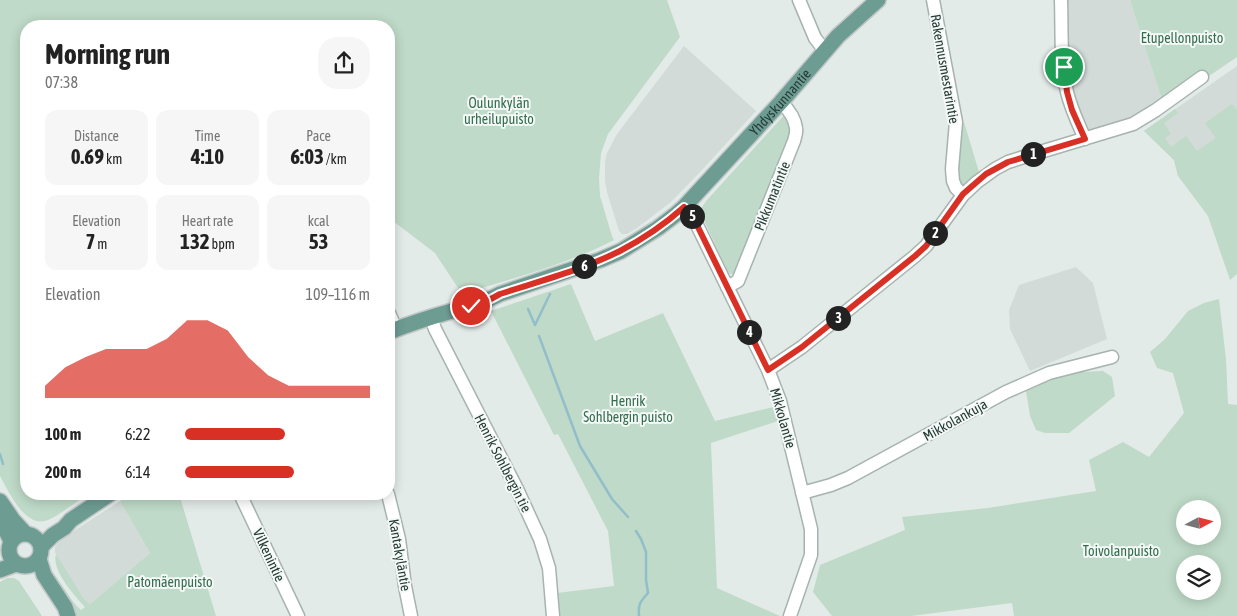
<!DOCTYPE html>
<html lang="en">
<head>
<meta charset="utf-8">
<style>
	:root { --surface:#fff; --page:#f6f6f6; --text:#222; --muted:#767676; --accent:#d93025 }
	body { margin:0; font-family:"Asap Condensed",sans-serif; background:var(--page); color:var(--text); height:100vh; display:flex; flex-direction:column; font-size:19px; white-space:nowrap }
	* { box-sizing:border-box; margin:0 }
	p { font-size:16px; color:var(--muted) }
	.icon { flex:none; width:28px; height:28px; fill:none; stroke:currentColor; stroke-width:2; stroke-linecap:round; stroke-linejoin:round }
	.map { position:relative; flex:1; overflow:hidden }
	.details { position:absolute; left:20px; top:20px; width:375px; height:480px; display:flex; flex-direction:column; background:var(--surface); border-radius:20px; box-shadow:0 2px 12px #0003 }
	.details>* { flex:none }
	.needle { width:32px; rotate:83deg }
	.fabs { position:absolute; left:1176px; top:500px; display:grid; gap:10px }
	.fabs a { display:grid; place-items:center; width:45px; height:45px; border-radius:50%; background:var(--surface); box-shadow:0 2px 12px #0003; font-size:25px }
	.pin { position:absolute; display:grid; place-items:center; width:42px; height:42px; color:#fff; margin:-21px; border:2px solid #fff; border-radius:50%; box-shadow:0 1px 5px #0007 }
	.km { position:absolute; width:25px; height:25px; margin:-12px; border-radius:50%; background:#222; color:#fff; font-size:14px; line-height:25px; text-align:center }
	.round { display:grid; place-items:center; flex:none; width:52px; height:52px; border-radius:20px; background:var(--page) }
	.head { display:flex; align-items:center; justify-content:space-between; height:85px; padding:0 25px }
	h1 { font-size:28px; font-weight:700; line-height:38px }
	.stats { display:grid; grid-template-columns:repeat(3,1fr); gap:8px; height:85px; padding:5px 25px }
	.stats div { display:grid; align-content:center; border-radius:12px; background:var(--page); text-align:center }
	.stats b { font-size:21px; font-weight:700 }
	.stats small { font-size:14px; font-weight:400 }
	.stats p { font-size:14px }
	.chart { height:140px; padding:10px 25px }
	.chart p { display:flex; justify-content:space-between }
	.chart svg { width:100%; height:90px; margin-top:5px; fill:var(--accent); opacity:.7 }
	ul { padding:0 25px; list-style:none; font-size:16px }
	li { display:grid; grid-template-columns:80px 60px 1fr; align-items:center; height:38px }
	li i { height:12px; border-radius:6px; background:var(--accent) }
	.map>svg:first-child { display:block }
	.built { fill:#d2dbd7 }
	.green { fill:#bfdac8; fill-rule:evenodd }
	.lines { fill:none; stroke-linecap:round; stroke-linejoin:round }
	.stream { stroke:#92beca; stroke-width:2.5 }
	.minor-casing { stroke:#a6b3af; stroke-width:15 }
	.major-casing { stroke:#c2c8c7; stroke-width:18 }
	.minor { stroke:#fff; stroke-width:12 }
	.major { stroke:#6d9c93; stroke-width:15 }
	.route-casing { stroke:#fff; stroke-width:10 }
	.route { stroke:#d93025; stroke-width:6 }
	.labels { text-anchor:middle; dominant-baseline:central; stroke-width:4; stroke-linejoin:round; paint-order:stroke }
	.park-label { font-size:14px; fill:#346d4e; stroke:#f4f8f6 }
	.street-label { font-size:14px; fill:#253b36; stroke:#f4f8f6 }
</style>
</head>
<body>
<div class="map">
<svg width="1237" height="616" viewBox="0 0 1237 616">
	<rect width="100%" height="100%" fill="#e3ebe8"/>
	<!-- built -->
	<path class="built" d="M1067 0H1130L1162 100 1128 118 1098 130 1092 131 1087 128 1076 102 1071 84 1069 64Z
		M684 46 756 111 703 169 671 202 637 228 627 234H622L619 231 607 192 605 181V162L607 153 617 134Z
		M1237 66V195L1178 176 1174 160 1144 131Z
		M1076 267 1093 283 1107 339 1030 371 1010 329 1009 310 1019 285Z
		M120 501 150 553 90 604 84 599 64 569 55 552V547L60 540Z"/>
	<!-- green -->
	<path class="green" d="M0 0H667L680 37 608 134 601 153 599 178 600 196 612 236 614 240C566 265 513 278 462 294L435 253 389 218V26H26V494H88C77 501 60 515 48 520 25 529 9 492 0 476Z
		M1130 0H1237V57L1209 76 1201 72 1162 100Z
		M1232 104 1236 109H1237V274L1230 280 1208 216 1178 176 1174 160 1144 131 1175 109 1178 113 1164 123 1171 134 1165 138 1171 147 1186 136 1197 151 1216 138 1205 123Z
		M787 112 793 128 736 274H731L728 272 703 218 702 207 707 200Z
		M964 122 979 172 962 187 956 175 959 125Z
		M571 284 595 341 663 313 715 421 773 407 778 421 711 443 717 588 780 616H559L557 593 614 586 608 531 558 434 554 435 491 311Z
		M1219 299 1226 359 1228 404 1237 405V616H1014L1012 603 911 616H832L813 592 820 565 905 530 902 517 988 508 1096 491 1089 460 1123 442 1149 457 1184 413 1173 373 1157 368 1150 352 1165 339 1188 311 1204 303ZM1185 509H1212V536H1185ZM1185 564H1212V591H1185Z
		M1103 371 1112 377 1115 396 1069 433H1045L1036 430 1030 416 1026 391 1049 379 1079 372Z
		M131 494H179L216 616H76L68 608 49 576 54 575 56 577 74 603 81 610 85 607C75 596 51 570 56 554L84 599 90 604 150 553 120 501Z
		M7 578H14L19 581 42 616H0V582Z"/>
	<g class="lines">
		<!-- stream -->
		<path class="stream" d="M528 309 535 325
			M535 325 550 294
			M539 336 580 446 612 499 628 517
			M0 454 3 464
			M636 531 641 539 646 552V580L648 593C640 602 638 604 639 616"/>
		<!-- minor casing -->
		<g class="minor-casing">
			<path id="minor" d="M799 0 815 38 825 51
				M933 0 956 122 952 169 953 181 956 188 963 195
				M1061 0C1062 30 1060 62 1067 92 1071 109 1078 123 1085 139
				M684 207 695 221 768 370 780 401 811 529V555L790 616
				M727 287 738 281 794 141C795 137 797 132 796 128 795 118 787 108 781 102
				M389 313 396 329
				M431 317 435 329 517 489 540 539 549 568 553 616
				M768 370 802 347 915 256 926 246 963 195 977 182 995 169 1008 162 1027 156 1133 124 1156 110 1202 77
				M802 493 831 485 848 478 1006 392 1049 373 1112 357
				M240 494 298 616
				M388 494 399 539 405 586 411 616"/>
		</g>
		<!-- major casing -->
		<g class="major-casing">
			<g id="major">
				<path id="s1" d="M389 332C409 324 431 317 452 311 469 306 484 303 500 294L600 260 621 251 658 228 675 215 684 207 781 102 838 36 878 0"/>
				<path d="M0 501 13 520 25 533"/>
				<path d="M0 519 11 541"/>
				<circle cx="25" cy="550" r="16"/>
				<path d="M41 547 53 535 64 528 71 520 110 494"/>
				<path d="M39 559 44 575 65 607 68 616"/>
				<path d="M0 570 16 564"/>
			</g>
		</g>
		<!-- minor -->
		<use href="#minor" class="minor"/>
		<!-- major -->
		<use href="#major" class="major"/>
	</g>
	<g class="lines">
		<!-- route casing -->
		<g class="route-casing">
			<path id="route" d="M471 306 489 300 500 294C540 281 582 270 620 251 643 239 665 224 684 207L695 221 768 370 802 347 915 256 926 246 963 194 986 174 1008 162 1085 139 1072 110 1067 92 1064 67"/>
		</g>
		<!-- route -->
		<use href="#route" class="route"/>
	</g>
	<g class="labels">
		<!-- park labels -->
		<g class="park-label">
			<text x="1182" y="38">Etupellonpuisto</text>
			<text x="499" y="103">Oulunkylän<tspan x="499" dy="16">urheilupuisto</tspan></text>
			<text x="628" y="401">Henrik<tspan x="628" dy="16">Sohlbergin puisto</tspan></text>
			<text x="1121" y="551">Toivolanpuisto</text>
			<text x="170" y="582">Patomäenpuisto</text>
		</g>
		<!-- street labels -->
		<g class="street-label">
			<text transform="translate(945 69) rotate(80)">Rakennusmestarintie</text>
			<text stroke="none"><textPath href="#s1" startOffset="465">Yhdyskunnantie</textPath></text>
			<text transform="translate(772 196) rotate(-68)">Pikkumatintie</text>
			<text transform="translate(783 418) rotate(74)">Mikkolantie</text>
			<text transform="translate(955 420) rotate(-29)">Mikkolankuja</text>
			<text transform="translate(503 463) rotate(63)">Henrik Sohlbergin tie</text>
			<text transform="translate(269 555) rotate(65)">Vilkenintie</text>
			<text transform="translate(400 555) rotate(80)">Kantakyläntie</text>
		</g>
	</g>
</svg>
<div class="fabs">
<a><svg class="needle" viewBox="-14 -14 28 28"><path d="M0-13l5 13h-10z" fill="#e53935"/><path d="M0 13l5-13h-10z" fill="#767676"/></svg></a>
<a><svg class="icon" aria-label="layers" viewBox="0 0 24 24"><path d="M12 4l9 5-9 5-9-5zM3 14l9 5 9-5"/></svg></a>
</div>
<div class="pin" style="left:1064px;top:67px;background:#1e9e55"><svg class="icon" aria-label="arrive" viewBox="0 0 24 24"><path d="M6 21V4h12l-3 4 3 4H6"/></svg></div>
<div class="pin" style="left:471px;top:306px;background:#d93025"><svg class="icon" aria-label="check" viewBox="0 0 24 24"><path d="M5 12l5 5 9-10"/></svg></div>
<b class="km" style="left:1033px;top:154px">1</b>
<b class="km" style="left:935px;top:233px">2</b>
<b class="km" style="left:838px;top:318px">3</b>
<b class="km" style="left:749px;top:332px">4</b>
<b class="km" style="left:692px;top:216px">5</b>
<b class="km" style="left:584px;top:266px">6</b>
<section class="details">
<div class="head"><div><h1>Morning run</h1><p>07:38</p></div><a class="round"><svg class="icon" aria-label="share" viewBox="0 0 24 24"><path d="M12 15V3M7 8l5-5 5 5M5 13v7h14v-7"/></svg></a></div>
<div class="stats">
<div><p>Distance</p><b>0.69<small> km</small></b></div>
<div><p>Time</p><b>4:10</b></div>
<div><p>Pace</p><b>6:03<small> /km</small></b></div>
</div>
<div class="stats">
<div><p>Elevation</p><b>7<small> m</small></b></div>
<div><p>Heart rate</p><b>132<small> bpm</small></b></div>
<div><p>kcal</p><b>53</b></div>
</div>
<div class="chart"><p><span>Elevation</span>109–116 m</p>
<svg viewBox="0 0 160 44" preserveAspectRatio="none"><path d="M0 44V38L10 29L20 24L30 20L40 20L50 20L60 15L70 6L80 6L90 11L100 24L110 33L120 38L130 38L140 38L150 38L160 38V44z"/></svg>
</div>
<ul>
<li><b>100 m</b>6:22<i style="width:54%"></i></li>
<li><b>200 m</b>6:14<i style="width:59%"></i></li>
</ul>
</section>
</div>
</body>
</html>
